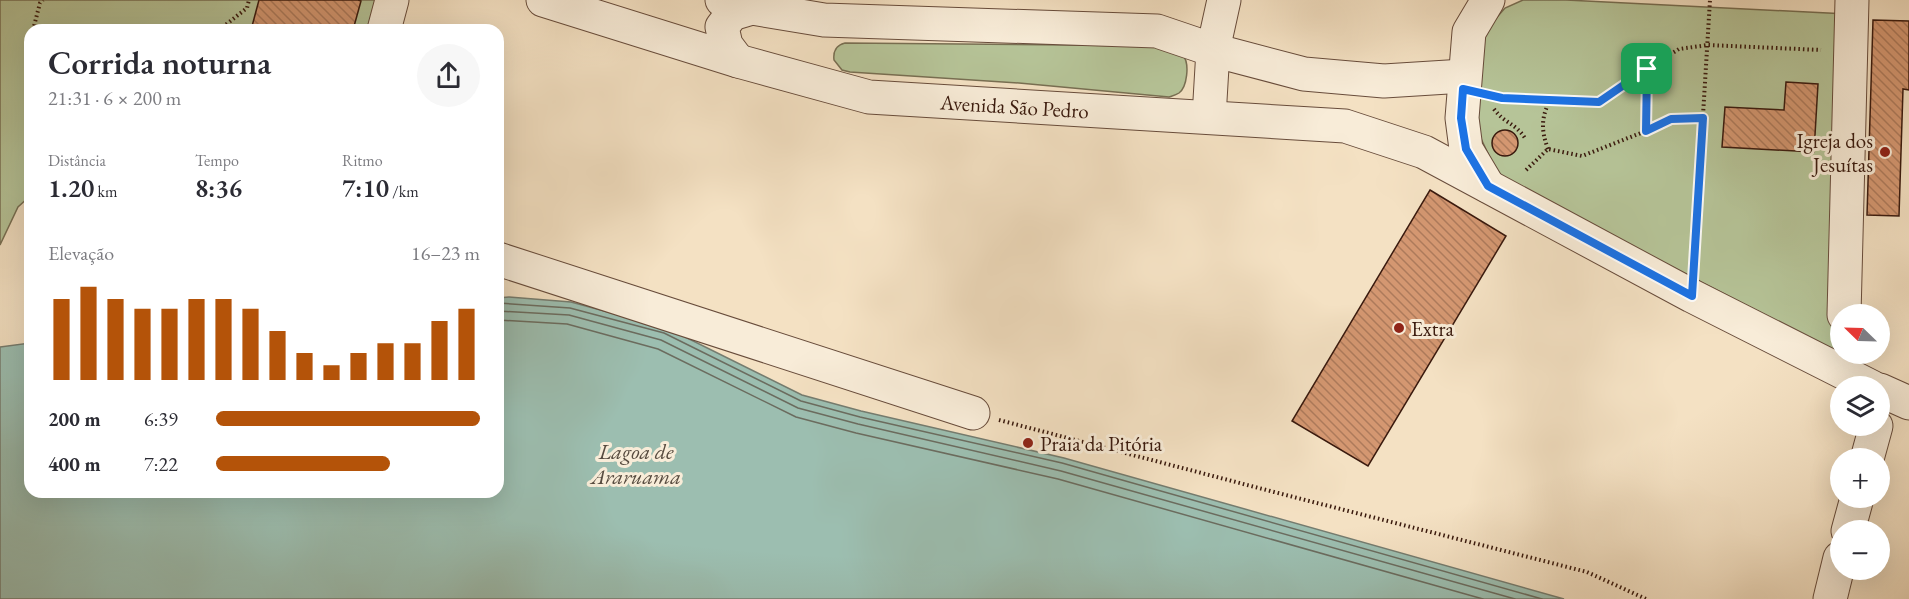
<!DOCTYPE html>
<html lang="pt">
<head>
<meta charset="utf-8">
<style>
	:root { --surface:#fff; --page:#f7f7f7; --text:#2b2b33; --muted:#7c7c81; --accent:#b45309 }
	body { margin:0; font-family:"EB Garamond",serif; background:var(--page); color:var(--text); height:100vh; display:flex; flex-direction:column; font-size:22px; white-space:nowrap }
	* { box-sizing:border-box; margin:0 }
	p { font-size:20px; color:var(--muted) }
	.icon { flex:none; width:33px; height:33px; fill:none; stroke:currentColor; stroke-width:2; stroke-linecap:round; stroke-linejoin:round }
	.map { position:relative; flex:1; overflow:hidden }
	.sheet { position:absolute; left:24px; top:24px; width:480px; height:474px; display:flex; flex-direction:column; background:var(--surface); border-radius:18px; box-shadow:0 6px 24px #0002 }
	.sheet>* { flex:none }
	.needle { width:39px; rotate:293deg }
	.buttons { position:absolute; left:1830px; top:304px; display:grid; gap:12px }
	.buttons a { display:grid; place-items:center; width:60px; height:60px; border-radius:50%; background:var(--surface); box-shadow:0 6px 24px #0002; font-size:30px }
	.pin { position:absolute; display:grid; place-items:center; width:51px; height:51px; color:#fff; margin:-26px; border-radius:12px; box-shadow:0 3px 9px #0006 }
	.round { display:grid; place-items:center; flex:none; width:63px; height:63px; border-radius:32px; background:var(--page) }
	.head { display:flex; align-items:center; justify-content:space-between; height:102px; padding:0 24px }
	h1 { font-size:33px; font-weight:600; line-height:45px }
	.metrics { display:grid; grid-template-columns:repeat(3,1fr); gap:9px; height:102px; padding:6px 24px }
	.metrics div { display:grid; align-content:center }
	.metrics b { font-size:26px; font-weight:600 }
	.metrics small { font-size:16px; font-weight:400 }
	.metrics p { font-size:16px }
	.chart { height:168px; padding:12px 24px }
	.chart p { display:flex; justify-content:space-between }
	.chart svg { width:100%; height:108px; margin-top:6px; stroke:var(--accent); stroke-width:6 }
	ul { padding:0 24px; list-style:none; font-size:20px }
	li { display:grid; grid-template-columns:96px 72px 1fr; align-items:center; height:45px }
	li i { height:15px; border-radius:8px; background:var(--accent) }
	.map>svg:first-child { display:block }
	.park { fill:#b6c498; stroke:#786f53; stroke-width:1.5 }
	.water { fill:#9cbeb0; stroke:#757c6f; stroke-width:1.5 }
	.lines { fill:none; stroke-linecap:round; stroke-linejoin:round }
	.shore { stroke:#6b6c5f; stroke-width:1.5 }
	.building { fill:url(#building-back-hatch); stroke:#3a1a0e; stroke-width:1.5 }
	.minor-casing { stroke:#684c3b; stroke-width:35 }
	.path { stroke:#3a1a0e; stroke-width:4; stroke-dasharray:1.5 3; stroke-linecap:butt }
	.minor { stroke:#f8ecd8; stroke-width:33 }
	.route-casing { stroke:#fff; stroke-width:12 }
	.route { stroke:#1a73e8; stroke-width:8 }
	.poi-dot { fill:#8f2418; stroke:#f8ecd8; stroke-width:2 }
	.labels { text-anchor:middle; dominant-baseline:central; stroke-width:6; stroke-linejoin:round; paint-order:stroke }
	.street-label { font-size:21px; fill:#3a1a0e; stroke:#f8ecd8 }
	.poi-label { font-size:21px; fill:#3a1a0e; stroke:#f8ecd8; text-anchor:start }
	.water-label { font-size:22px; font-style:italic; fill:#574b3f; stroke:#f8ecd8 }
</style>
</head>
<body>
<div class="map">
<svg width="1909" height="599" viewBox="0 0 1909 599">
	<defs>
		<pattern id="building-back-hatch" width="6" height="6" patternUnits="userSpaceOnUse" patternTransform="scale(1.5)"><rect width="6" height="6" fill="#d49771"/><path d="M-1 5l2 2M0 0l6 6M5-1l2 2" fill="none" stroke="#ad7a5b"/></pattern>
	</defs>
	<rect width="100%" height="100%" fill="#f4e1c3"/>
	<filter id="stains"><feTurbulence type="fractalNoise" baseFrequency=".00333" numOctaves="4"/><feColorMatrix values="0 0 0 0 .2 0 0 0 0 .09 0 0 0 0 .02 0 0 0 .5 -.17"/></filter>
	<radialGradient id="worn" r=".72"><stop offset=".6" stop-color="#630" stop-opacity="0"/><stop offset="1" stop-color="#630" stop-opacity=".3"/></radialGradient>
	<!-- park -->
	<path class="park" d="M0 0H380L371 30H30V196L18 207 0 245Z
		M1523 0H1566L1867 15 1840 315V354L1499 177 1477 130 1479 46 1491 24 1505 8Z
		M845 43 1170 46C1174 49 1180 51 1183 55 1190 64 1187 87 1179 93 1176 95 1172 96 1169 97L1019 83 850 72 842 70 834 60C833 52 836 45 845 43Z"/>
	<!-- water -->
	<path class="water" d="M509 297 571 302 667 328 802 395 861 411 1064 458 1564 599H0V347L30 343V492H498V298Z"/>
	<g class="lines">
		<!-- shore -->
		<path class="shore" d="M498 303 570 308 664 333 801 401 860 417 1062 463 1542 599
			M498 311 569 315 661 340 798 408 858 424 1061 471 1515 599
			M498 320 567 324 658 349 796 417 856 433 1058 479 1483 599"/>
	</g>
	<!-- building -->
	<path class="building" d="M259 0H358L361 1 353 30H251Z
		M1873 20 1909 21V90L1903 89 1899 216 1867 215Z
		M1786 82 1818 84 1814 152 1722 147 1725 107 1784 110Z
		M1492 143a13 13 0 1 1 26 0a13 13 0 1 1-26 0Z
		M1430 190 1506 236 1368 466 1292 421Z"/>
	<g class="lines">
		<!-- minor casing -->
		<g class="minor-casing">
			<g id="minor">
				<path id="s1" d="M543 0 738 61 869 97 1345 126 1424 152 1692 296 1872 387"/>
				<path d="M722 0 752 8 824 20 1157 31 1213 50 1304 74 1384 81 1464 76"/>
				<path d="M384 30 392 0"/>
				<path d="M738 61 726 45 722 27 732 14 752 8"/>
				<path d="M1209 117 1213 50 1224 0"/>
				<path d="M1488 186 1466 149 1462 118 1469 32 1488 0"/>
				<path d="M498 259 973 413"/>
				<path d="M1844 315 1852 0"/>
				<path d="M1880 390 1909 403"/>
				<path d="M1867 459 1876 426"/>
				<path d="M1848 531 1857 498"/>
				<path d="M1830 599 1840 558"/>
			</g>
		</g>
		<!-- path -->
		<path class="path" d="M33 30 40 3 43 0
			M219 30 247 8 249 0
			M1647 69 1679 49 1708 45 1821 50
			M1492 95 1502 98 1599 102 1647 69 1646 131 1582 156 1548 149 1525 171
			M1494 109C1505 124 1514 122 1525 138
			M1646 131 1671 119 1703 118
			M1548 149C1541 130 1541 118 1550 100
			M1694 263 1710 0
			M999 420 1274 492 1587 572 1646 599"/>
		<!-- minor -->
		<use href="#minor" class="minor"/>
	</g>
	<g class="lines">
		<!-- route casing -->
		<g class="route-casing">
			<path id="route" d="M1647 69 1646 131 1671 119 1703 118 1692 296 1488 186 1466 149 1461 118 1463 89 1502 98 1599 102Z"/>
		</g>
		<!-- route -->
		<use href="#route" class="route"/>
	</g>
	<!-- markers -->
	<g class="poi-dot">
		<circle cx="1885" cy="152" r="6"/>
		<circle cx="1399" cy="328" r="6"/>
		<circle cx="1028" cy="443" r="6"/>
	</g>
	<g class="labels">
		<!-- street labels -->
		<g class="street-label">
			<text stroke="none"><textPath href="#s1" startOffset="486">Avenida São Pedro</textPath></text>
		</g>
		<!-- poi labels -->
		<g class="poi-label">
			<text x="1873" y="140" text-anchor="end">Igreja dos<tspan x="1873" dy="24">Jesuítas</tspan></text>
			<text x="1411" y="328">Extra</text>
			<text x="1040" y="443">Praia da Pitória</text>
		</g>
		<!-- water labels -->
		<g class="water-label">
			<text x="636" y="451">Lagoa de<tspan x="636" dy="25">Araruama</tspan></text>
		</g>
	</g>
	<rect width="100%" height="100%" filter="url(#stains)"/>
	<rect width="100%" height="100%" fill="url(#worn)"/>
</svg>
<div class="buttons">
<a><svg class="needle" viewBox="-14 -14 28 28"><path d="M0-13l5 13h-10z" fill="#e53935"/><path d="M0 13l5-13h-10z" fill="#7c7c81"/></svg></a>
<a><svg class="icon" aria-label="layers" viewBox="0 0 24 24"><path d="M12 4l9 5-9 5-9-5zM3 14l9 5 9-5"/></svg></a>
<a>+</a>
<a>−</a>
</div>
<div class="pin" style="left:1647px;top:69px;background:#1e9e55"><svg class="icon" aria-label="arrive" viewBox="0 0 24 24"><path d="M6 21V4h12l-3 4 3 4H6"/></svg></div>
<section class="sheet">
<div class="head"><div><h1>Corrida noturna</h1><p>21:31 · 6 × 200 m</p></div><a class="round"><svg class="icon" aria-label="share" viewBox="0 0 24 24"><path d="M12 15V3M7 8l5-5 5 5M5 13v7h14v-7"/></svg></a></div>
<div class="metrics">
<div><p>Distância</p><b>1.20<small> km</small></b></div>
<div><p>Tempo</p><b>8:36</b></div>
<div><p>Ritmo</p><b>7:10<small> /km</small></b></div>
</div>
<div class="chart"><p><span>Elevação</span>16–23 m</p>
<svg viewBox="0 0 160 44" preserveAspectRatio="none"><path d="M5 44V11M15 44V6M25 44V11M35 44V15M45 44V15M55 44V11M65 44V11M75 44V15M85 44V24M95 44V33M105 44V38M115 44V33M125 44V29M135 44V29M145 44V20M155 44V15"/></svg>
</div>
<ul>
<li><b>200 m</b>6:39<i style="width:100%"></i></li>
<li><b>400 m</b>7:22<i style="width:66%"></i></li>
</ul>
</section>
</div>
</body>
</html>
